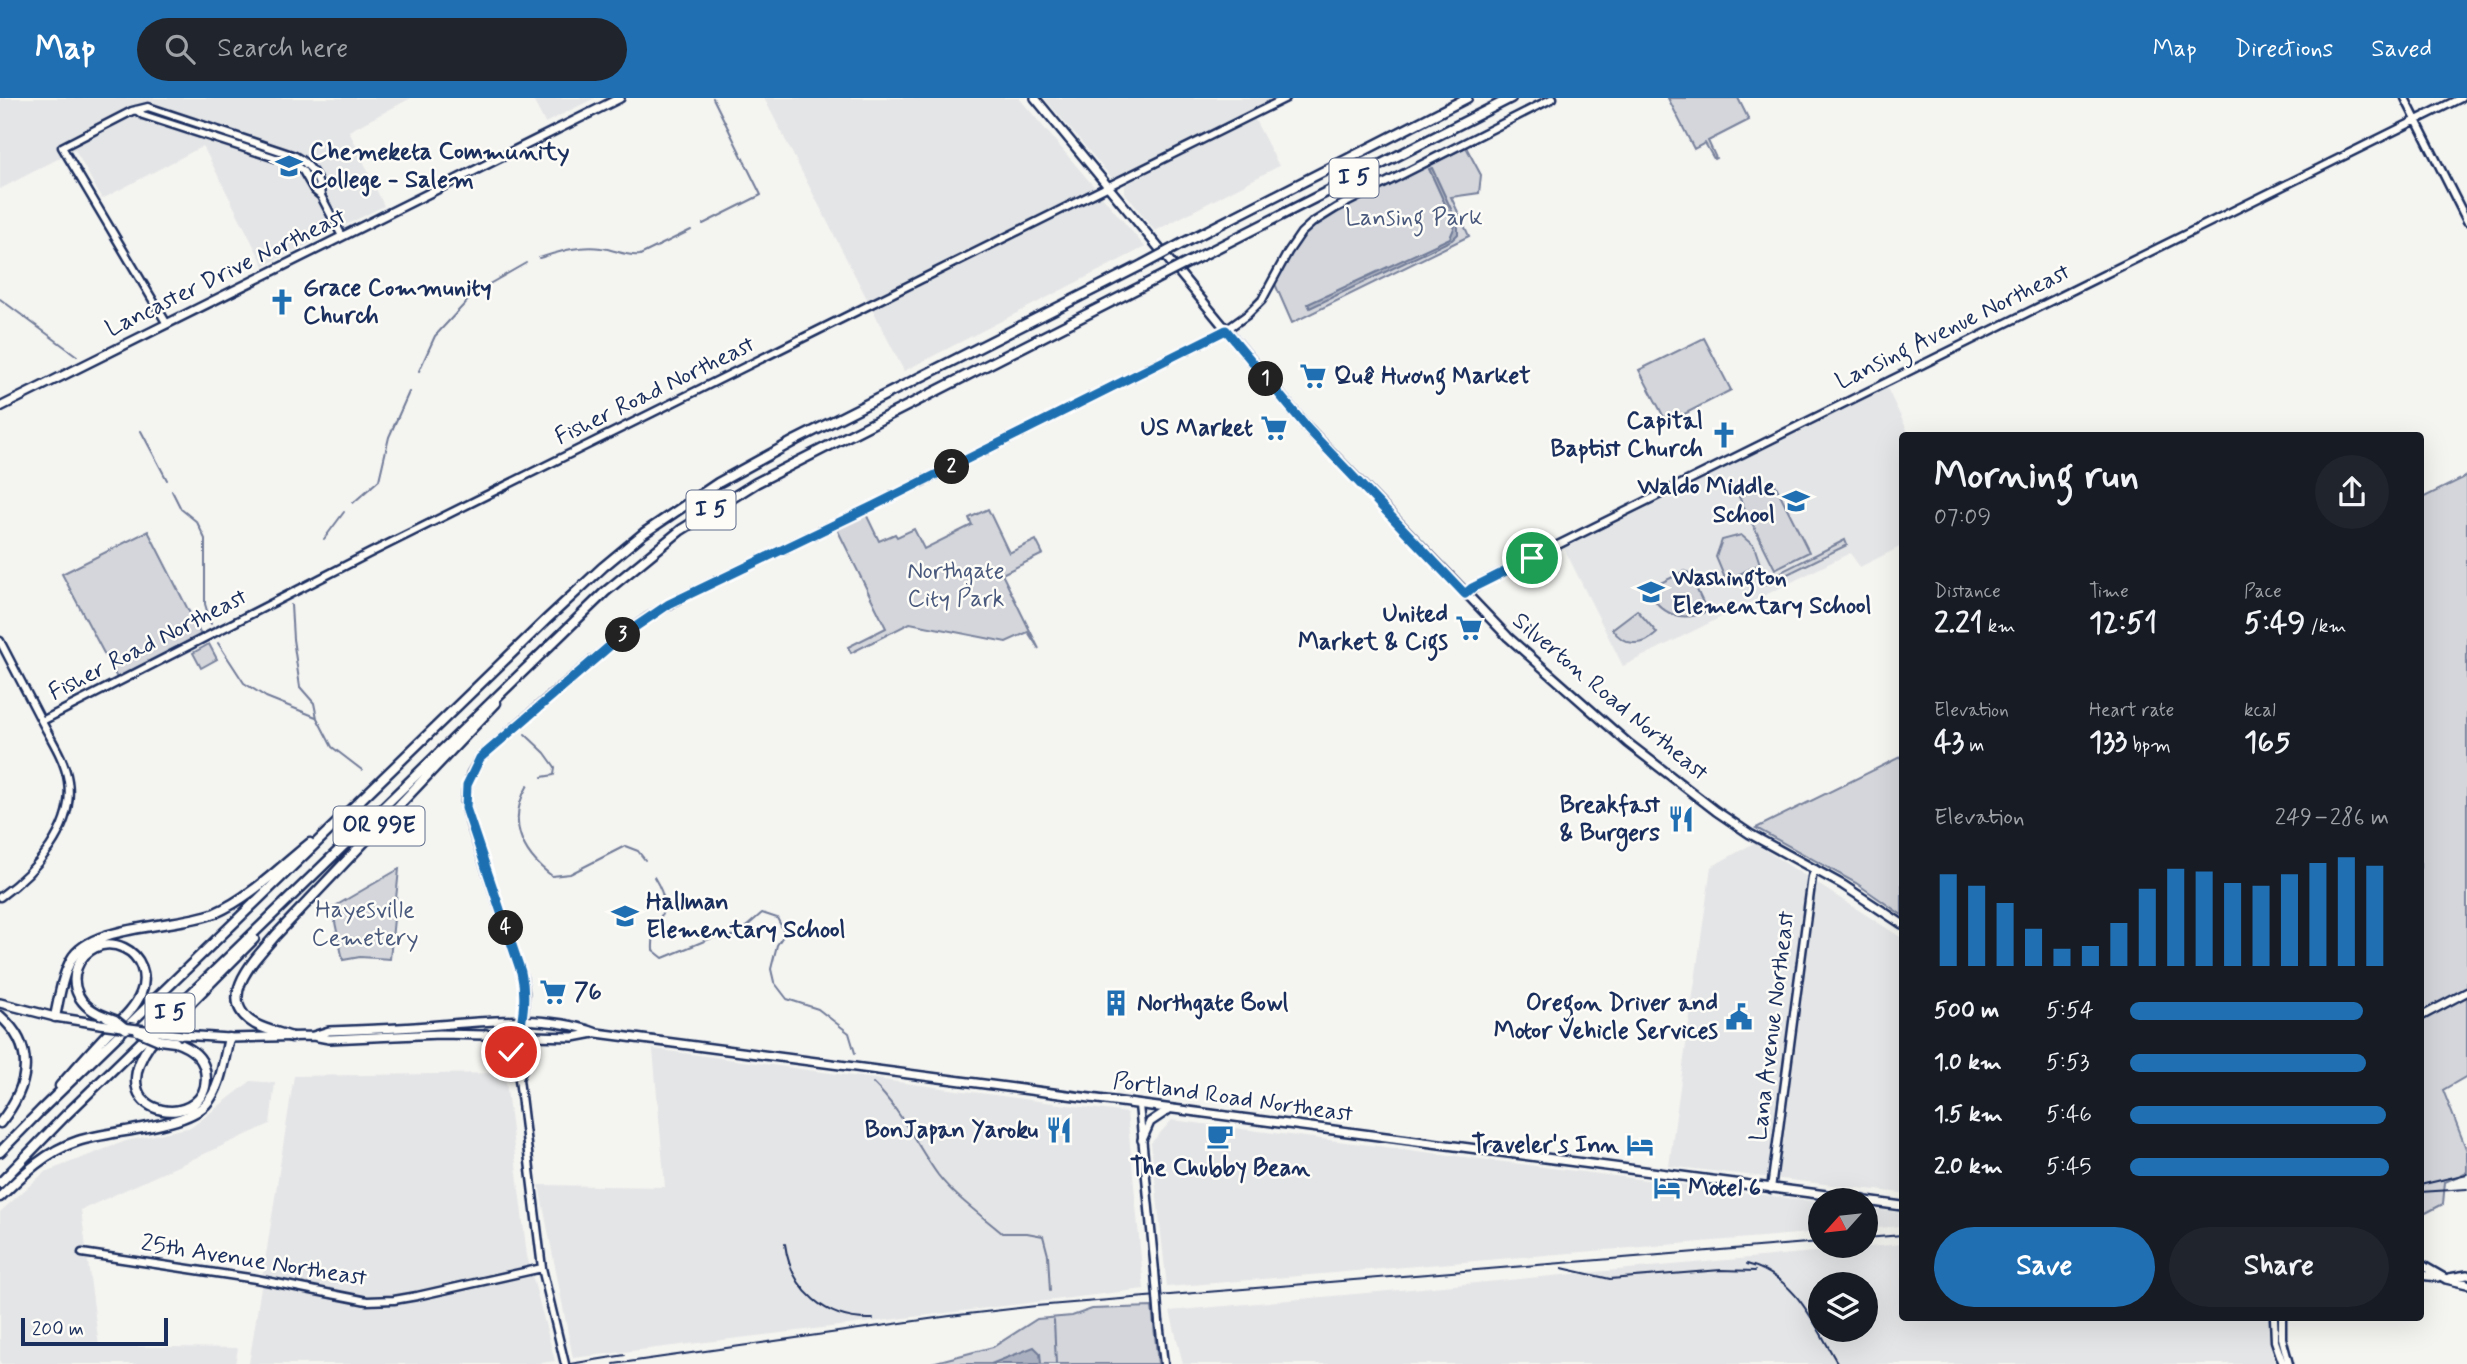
<!DOCTYPE html>
<html lang="en">
<head>
<meta charset="utf-8">
<style>
	:root { --surface:#171b24; --page:#20242c; --text:#f1f3f6; --muted:#9ea1a6; --accent:#1f6fb2 }
	body { margin:0; font-family:Mynerve,sans-serif; background:var(--page); color:var(--text); height:100vh; display:flex; flex-direction:column; font-size:26px; white-space:nowrap }
	* { box-sizing:border-box; margin:0 }
	p { font-size:23px; color:var(--muted) }
	.icon { flex:none; width:38px; height:38px; fill:none; stroke:currentColor; stroke-width:2; stroke-linecap:round; stroke-linejoin:round }
	.map { position:relative; flex:1; overflow:hidden }
	.details { position:absolute; left:1899px; top:334px; width:525px; height:889px; display:flex; flex-direction:column; background:var(--surface); border-radius:7px; box-shadow:0 7px 28px #0002 }
	.details>* { flex:none }
	.needle { width:46px; rotate:243deg }
	.buttons { position:absolute; left:1808px; top:1090px; display:grid; gap:14px }
	.buttons a { display:grid; place-items:center; width:70px; height:70px; border-radius:50%; background:var(--surface); box-shadow:0 7px 28px #0002; font-size:35px }
	.scale { position:absolute; left:21px; bottom:18px; width:147px; box-sizing:border-box; padding-left:7px; border:4px solid #1b2f5e; border-top:0; font-size:19px; line-height:24px; white-space:nowrap; color:#1b2f5e; -webkit-text-stroke:5px #fdfcf7; paint-order:stroke }
	.pin { position:absolute; display:grid; place-items:center; width:60px; height:60px; color:#fff; margin:-30px; border:4px solid #fff; border-radius:50%; box-shadow:0 2px 7px #0007 }
	.km { position:absolute; width:35px; height:35px; margin:-18px; border-radius:50%; background:#222; color:#fff; font-size:19px; line-height:35px; text-align:center }
	.round { display:grid; place-items:center; flex:none; width:74px; height:74px; border-radius:37px; background:var(--page) }
	.head { display:flex; align-items:center; justify-content:space-between; height:119px; padding:0 35px }
	h1 { font-size:38px; font-weight:700; line-height:52px }
	.figures { display:grid; grid-template-columns:repeat(3,1fr); gap:10px; height:119px; padding:7px 35px }
	.figures div { display:grid; align-content:center }
	.figures b { font-size:30px; font-weight:700 }
	.figures small { font-size:19px; font-weight:400 }
	.figures p { font-size:19px }
	.chart { height:196px; padding:14px 35px }
	.chart p { display:flex; justify-content:space-between }
	.chart svg { width:100%; height:126px; margin-top:7px; stroke:var(--accent); stroke-width:6 }
	.primary-button { display:flex; gap:14px; margin-top:auto; padding:14px 35px }
	.primary-button a { flex:1; height:80px; border-radius:42px; background:var(--accent); color:#fff; font-size:28px; font-weight:700; line-height:80px; text-align:center }
	.primary-button a+a { background:var(--page); color:var(--text) }
	ul { padding:0 35px; list-style:none; font-size:23px }
	li { display:grid; grid-template-columns:112px 84px 1fr; align-items:center; height:52px }
	li i { height:18px; border-radius:9px; background:var(--accent) }
	header { display:flex; align-items:center; gap:42px; box-sizing:border-box; height:98px; padding:0 35px; background:var(--accent); color:#fff }
	header strong { font-size:33px }
	nav { display:flex; gap:38px; margin-inline-start:auto; font-size:24px }
	.search { width:490px; height:63px; background:var(--page); display:flex; align-items:center; gap:18px; box-sizing:border-box; padding:0 24px; border-radius:38px; color:var(--muted); font-size:26px }
	.map>svg:first-child { display:block }
	.built { fill:#e4e5e6; fill-rule:evenodd }
	.green { fill:#d4d6db; stroke:#78829c; stroke-width:2 }
	.water { fill:#aab0bf; stroke:#717c98; stroke-width:2 }
	.lines { fill:none; stroke-linecap:round; stroke-linejoin:round }
	.stream { stroke:#717c98; stroke-width:2 }
	.secondary-casing { stroke:#1b2f5e; stroke-width:11 }
	.primary-casing { stroke:#1b2f5e; stroke-width:12 }
	.highway-casing { stroke:#1b2f5e; stroke-width:13 }
	.secondary { stroke:#fdfcf7; stroke-width:6 }
	.primary { stroke:#fdfcf7; stroke-width:7 }
	.highway { stroke:#fdfcf7; stroke-width:8 }
	.rail { stroke:#1b2f5e; stroke-width:2 }
	.secondary-bridge-casing { stroke:#1b2f5e; stroke-width:11; stroke-linecap:butt }
	.primary-bridge-casing { stroke:#1b2f5e; stroke-width:12; stroke-linecap:butt }
	.highway-bridge-casing { stroke:#1b2f5e; stroke-width:13; stroke-linecap:butt }
	.secondary-bridge { stroke:#fdfcf7; stroke-width:6 }
	.primary-bridge { stroke:#fdfcf7; stroke-width:7 }
	.highway-bridge { stroke:#fdfcf7; stroke-width:8 }
	.route-casing { stroke:#fff; stroke-width:14 }
	.route { stroke:#1f6fb2; stroke-width:9 }
	.labels { text-anchor:middle; dominant-baseline:central; stroke-width:5; stroke-linejoin:round; paint-order:stroke }
	.shield { fill:#fdfcf7; stroke:#5f6c8c; stroke-width:2 }
	.shield-label { font-size:23px; font-weight:bold; fill:#1b2f5e }
	.poi-label { font-size:24px; font-weight:bold; fill:#1b2f5e; stroke:#fdfcf7; text-anchor:start }
	.park-label { font-size:24px; fill:#49597d; stroke:#fdfcf7 }
	.street-label { font-size:24px; fill:#1b2f5e; stroke:#fdfcf7 }
</style>
</head>
<body>
<header>
<strong>Map</strong>
<div class="search"><svg class="icon" aria-label="search" viewBox="0 0 24 24"><circle cx="10" cy="10" r="6"/><path d="M15 15l6 6"/></svg>Search here</div>
<nav><a>Map</a><a>Directions</a><a>Saved</a></nav>
</header>
<div class="map">
<svg width="2467" height="1266" viewBox="0 0 2467 1266">
	<rect width="100%" height="100%" fill="#f4f4f1"/>
	<filter id="ink" filterUnits="userSpaceOnUse"><feTurbulence type="fractalNoise" baseFrequency=".0143" numOctaves="2"/><feDisplacementMap in="SourceGraphic" scale="14" xChannelSelector="R" yChannelSelector="G"/><feConvolveMatrix kernelMatrix="1 2 1 2 8 2 1 2 1" color-interpolation-filters="sRGB"/></filter>
	<g filter="url(#ink)">
		<!-- built -->
		<path class="built" d="M0 0H411L349 33 384 108 264 168 203 48 102 101 75 52 0 91Z
			M532 0H595L545 25Z
			M764 0H1019L1145 149 904 273Z
			M1044 0H1279L1177 52 1112 80Z
			M1254 20 1279 68 1155 133 1125 95V87Z
			M1887 290 1910 338H1902V448L1860 469 1850 455 1623 568 1564 450Z
			M1754 745 1902 840V1095L1669 1068 1711 769Z
			M653 951 1127 1015 1144 1191 573 1260 539 1087 665 1089Z
			M505 975 527 1158 555 1263 535 1266H249L294 978Z
			M251 983 275 985 270 1026 81 1112 99 1248 238 1250 235 1266H0V1114L45 1074 126 1043 192 1029Z
			M1172 1022 1820 1104V1134L1167 1189 1151 1045Z
			M1866 1110 1902 1115V1128L1866 1131Z
			M1902 1146V1220H2274V1261L2276 1266H1183L1170 1213ZM1820 1186H1866V1232H1820Z"/>
		<!-- green -->
		<path class="green" d="M1668 0H1738L1749 22 1708 43 1716 60 1714 61 1705 45 1694 51Z
			M1466 49 1481 77 1479 95 1451 99 1469 138 1292 225 1275 186 1289 156 1308 131 1346 109Z
			M1704 240 1731 292 1667 325 1639 272Z
			M2467 378V978L2443 992 2467 1053V1074L2445 1084 2443 1106 2420 1118V401Z
			M1773 382 1809 454 1775 471 1739 399Z
			M988 411 1009 455 1036 442 1043 456 1002 476 1039 551 1028 534 1006 544 910 525 851 555 848 549 886 530 837 431 866 416 879 443 895 436 897 439 914 431 924 451 972 427 969 420Z
			M148 433 201 537 117 580 62 476Z
			M1741 437 1754 448 1760 466 1726 483 1716 459 1722 442Z
			M1845 442 1847 447 1767 486 1765 482Z
			M1685 473 1689 475 1707 513C1682 525 1660 517 1648 491Z
			M1637 512 1657 535C1642 550 1624 548 1612 531Z
			M209 546 217 561 201 570 193 555Z
			M1902 658V817L1856 785 1756 730Z
			M399 771 390 861 360 859 343 862 332 810Z
			M1152 1209 1158 1266H928L993 1249 1037 1221 1072 1218 1092 1211Z"/>
		<!-- water -->
		<path class="water" d="M1432 70 1458 126V136L1452 142 1310 210 1308 206 1450 140 1455 128 1429 71Z
			M1034 1249 1040 1255 1041 1266H991Z"/>
		<g class="lines">
			<!-- stream -->
			<path class="stream" d="M703 126 761 97 713 0
				M539 160C559 154 579 147 601 150 614 151 626 159 640 157L691 132
				M484 189 526 165
				M0 201 77 258
				M419 273 435 238 472 198
				M141 333 167 382
				M172 393 181 411 197 424 205 441V506L211 526
				M353 405 379 382 389 339 409 294
				M324 441 344 414
				M291 507 293 541 300 589 314 605 317 620 332 649 362 672
				M218 545 244 585 266 599 316 619
				M525 636 545 655 555 669 554 677 542 679
				M528 687C507 722 520 754 552 778L570 776 625 748 638 753 645 762
				M654 779C678 818 651 816 653 852L663 860 714 839 727 840 738 836 762 815 777 820 785 835 777 847 771 871 774 884 787 901 818 911 849 935 855 955
				M873 985C900 1011 916 1046 938 1077 955 1099 981 1117 1002 1135H1027L1043 1138 1048 1157 1050 1193
				M1054 1222 1056 1266"/>
			<!-- secondary casing -->
			<g class="secondary-casing">
				<path id="secondary" d="M2405 0 2467 123
					M136 12 143 17 294 66 303 73 314 92 321 98 342 138
					M167 226 62 49 132 13 148 9 295 58C310 66 320 81 321 98
					M1465 496 1485 483 2461 0
					M0 543C14 570 28 597 42 624 52 643 65 662 68 683 75 730 35 774 0 799
					M42 623 370 455 1286 0
					M2420 919 2467 894
					M519 981C527 964 529 943 524 925
					M1139 1007 1155 1173
					M1771 1091 1812 779 1815 771
					M82 1155 256 1181 367 1203 394 1202 417 1198 542 1170
					M2274 1220 2275 1243 2283 1266
					M2282 1220V1240L2289 1266
					M1159 1224 1164 1266
					M565 1266 542 1170 519 981 515 966 518 937 523 924 525 895 523 880 470 725 465 704 466 693 471 675 480 660 543 604 619 540 648 519 683 499 873 408 1226 232 1247 217 1262 202 1288 154 1301 135 1312 125 1336 110 1553 0"/>
			</g>
			<!-- primary casing -->
			<g class="primary-casing">
				<path id="primary" d="M1035 0 1305 327 1508 539 1628 645 1716 713 1750 736 1843 787 1902 826
					M0 309 620 0
					M0 905 55 919 100 926
					M486 936 507 949 515 966
					M182 937 229 940 313 938 329 941 440 936 573 939 594 935
					M313 938 329 933C358 932 386 931 415 929 474 925 541 914 597 935L1864 1102
					M1142 1042 1150 1024 1168 1012
					M1866 1103 1902 1108
					M2420 1166 2446 1181 2467 1186
					M2420 1177 2437 1179
					M2449 1180 2467 1177"/>
			</g>
			<!-- highway casing -->
			<g class="highway-casing">
				<path id="highway" d="M1185 144 1467 0
					M1197 160 1511 0
					M0 918C38 951 28 990 0 1025
					M55 919C59 900 62 879 71 862 90 826 176 830 215 815 250 800 280 769 310 745
					M292 939C280 935 266 932 255 926 213 901 257 859 276 837L496 605
					M175 944C189 949 202 957 205 972 217 1035 96 1024 150 946L254 841
					M60 988C75 971 91 953 107 936 119 924 135 911 141 895 148 878 141 858 124 850 81 830 47 899 107 919
					M0 1054 41 1012 547 521 603 469 644 435 718 385 796 342 1142 167
					M0 1085 66 1017 605 494 681 432 756 385 1154 182
					M0 1099C23 1076 47 1053 78 1043 111 1032 184 1030 206 1006 221 990 224 960 229 940"/>
			</g>
			<!-- secondary -->
			<use href="#secondary" class="secondary"/>
			<!-- primary -->
			<use href="#primary" class="primary"/>
			<!-- highway -->
			<use href="#highway" class="highway"/>
			<!-- rail -->
			<path class="rail" d="M2420 1087 2467 1076
				M2420 1094 2467 1091
				M1866 1140 1902 1137
				M785 1146C791 1192 826 1223 873 1221
				M1747 1166C1797 1179 1814 1226 1838 1266
				M1562 1170 1610 1181 1721 1172 1755 1173
				M570 1266 625 1257
				M614 1266 950 1218 1036 1208 1820 1144"/>
			<!-- secondary-bridge casing -->
			<g class="secondary-bridge-casing">
				<path id="secondary-bridge" d="M1155 1173 1159 1224"/>
			</g>
			<!-- primary-bridge casing -->
			<g class="primary-bridge-casing">
				<path id="primary-bridge" d="M100 926 182 937"/>
			</g>
			<!-- highway-bridge casing -->
			<g class="highway-bridge-casing">
				<path id="highway-bridge" d="M1142 167 1185 144
					M1154 182 1197 160
					M107 919 115 922 126 931
					M138 933 159 942 175 944"/>
			</g>
			<!-- secondary-bridge -->
			<use href="#secondary-bridge" class="secondary-bridge"/>
			<!-- primary-bridge -->
			<use href="#primary-bridge" class="primary-bridge"/>
			<!-- highway-bridge -->
			<use href="#highway-bridge" class="highway-bridge"/>
		</g>
	</g>
	<g class="lines" filter="url(#ink)">
		<!-- route casing -->
		<g class="route-casing">
			<path id="route" d="M511 954 515 966C518 934 529 907 521 874L466 710 467 687 480 660 619 540 669 506 873 408 1226 232 1308 331 1465 496 1472 490 1532 460"/>
		</g>
		<!-- route -->
		<use href="#route" class="route"/>
	</g>
	<!-- icons -->
	<defs>
		<g id="university-bare" transform="scale(2.1)"><path d="M0-5L7-2L0 1L-7-2ZM-4 1L0 2.5L4 1V4Q0 6-4 4Z" fill="#1f6fb2" stroke="#fdfcf7" stroke-width="2.5" paint-order="stroke"/></g>
		<g id="church-bare" transform="scale(2.1)"><path d="M-1.2-6h2.4v3.5h3.3v2.4h-3.3V6h-2.4V-.1h-3.3v-2.4h3.3Z" fill="#1f6fb2" stroke="#fdfcf7" stroke-width="2.5" paint-order="stroke"/></g>
		<g id="supermarket-bare" transform="scale(2.1)"><path d="M-6-5.5h2.5l.6 2H6L4.5 2H-2.5L-4.4-4H-6ZM-1.5 3.2a1.3 1.3 0 1 0 .1 0ZM3 3.2a1.3 1.3 0 1 0 .1 0Z" fill="#1f6fb2" stroke="#fdfcf7" stroke-width="2.5" paint-order="stroke"/></g>
		<g id="school-bare" transform="scale(2.1)"><path d="M0-5L7-2L0 1L-7-2ZM-4 1L0 2.5L4 1V4Q0 6-4 4Z" fill="#1f6fb2" stroke="#fdfcf7" stroke-width="2.5" paint-order="stroke"/></g>
		<g id="restaurant-bare" transform="scale(2.1)"><path d="M-5-6h1v4h1v-4h1v4h1v-4h1v5L-1.5 .5V6h-2V.5L-5-1ZM5-6V6H3V1.5H1.5Q1.5-4 5-6Z" fill="#1f6fb2" stroke="#fdfcf7" stroke-width="2.5" paint-order="stroke"/></g>
		<g id="building-bare" transform="scale(2.1)"><path d="M-4-6H4V6H1V3H-1V6H-4ZM-2.5-4.3h1.7v1.8h-1.7ZM.8-4.3h1.7v1.8H.8ZM-2.5-1h1.7V.8h-1.7ZM.8-1h1.7V.8H.8Z" fill="#1f6fb2" stroke="#fdfcf7" stroke-width="2.5" paint-order="stroke"/></g>
		<g id="civic-bare" transform="scale(2.1)"><path d="M-.6-6.5H3V-4.5H.6V-3L4-1V1h2V6H-6V1h2V-1L-.6-3ZM-1.2 2.5V6h2.4V2.5Z" fill="#1f6fb2" stroke="#fdfcf7" stroke-width="2.5" paint-order="stroke"/></g>
		<g id="cafe-bare" transform="scale(2.1)"><path d="M-5.5-4.5H6V0H3Q3 3.5 0 3.5H-2.5Q-5.5 3.5-5.5 0ZM3-3.2v2h1.7v-2ZM-6 4.5H4V6H-6Z" fill="#1f6fb2" stroke="#fdfcf7" stroke-width="2.5" paint-order="stroke"/></g>
		<g id="hotel-bare" transform="scale(2.1)"><path d="M-6-4.5h1.5V1H6V5H4.5V3h-9V5H-6ZM-4 0a1.8 1.8 0 1 1 3.6 0ZM.5 0V-2.5h3Q6-2.5 6 0Z" fill="#1f6fb2" stroke="#fdfcf7" stroke-width="2.5" paint-order="stroke"/></g>
	</defs>
	<g fill-rule="evenodd">
		<use href="#university-bare" x="289" y="68"/>
		<use href="#church-bare" x="282" y="204"/>
		<use href="#supermarket-bare" x="1313" y="278"/>
		<use href="#supermarket-bare" x="1274" y="330"/>
		<use href="#church-bare" x="1724" y="337"/>
		<use href="#school-bare" x="1796" y="403"/>
		<use href="#school-bare" x="1651" y="494"/>
		<use href="#supermarket-bare" x="1469" y="530"/>
		<use href="#restaurant-bare" x="1681" y="721"/>
		<use href="#school-bare" x="625" y="818"/>
		<use href="#supermarket-bare" x="553" y="894"/>
		<use href="#building-bare" x="1116" y="905"/>
		<use href="#civic-bare" x="1739" y="919"/>
		<use href="#restaurant-bare" x="1059" y="1032"/>
		<use href="#cafe-bare" x="1220" y="1038"/>
		<use href="#hotel-bare" x="1640" y="1047"/>
		<use href="#hotel-bare" x="1667" y="1090"/>
	</g>
	<g class="labels">
		<!-- shield labels -->
		<g class="shield">
			<rect x="1329.5" y="60.5" width="49" height="39" rx="5"/>
			<rect x="686.5" y="392.5" width="49" height="39" rx="5"/>
			<rect x="333.5" y="708.5" width="91" height="39" rx="5"/>
			<rect x="145.5" y="895.5" width="49" height="39" rx="5"/>
		</g>
		<g class="shield-label">
			<text x="1354" y="80">I 5</text>
			<text x="711" y="412">I 5</text>
			<text x="379" y="728">OR 99E</text>
			<text x="170" y="915">I 5</text>
		</g>
		<!-- poi labels -->
		<g class="poi-label">
			<text x="310" y="54">Chemeketa Community<tspan x="310" dy="28">College - Salem</tspan></text>
			<text x="303" y="190">Grace Community<tspan x="303" dy="28">Church</tspan></text>
			<text x="1334" y="278">Quê Hương Market</text>
			<text x="1703" y="323" text-anchor="end">Capital<tspan x="1703" dy="28">Baptist Church</tspan></text>
			<text x="1253" y="330" text-anchor="end">US Market</text>
			<text x="1775" y="389" text-anchor="end">Waldo Middle<tspan x="1775" dy="28">School</tspan></text>
			<text x="1672" y="480">Washington<tspan x="1672" dy="28">Elementary School</tspan></text>
			<text x="1448" y="516" text-anchor="end">United<tspan x="1448" dy="28">Market &amp; Cigs</tspan></text>
			<text x="1660" y="707" text-anchor="end">Breakfast<tspan x="1660" dy="28">&amp; Burgers</tspan></text>
			<text x="646" y="804">Hallman<tspan x="646" dy="28">Elementary School</tspan></text>
			<text x="574" y="894">76</text>
			<text x="1137" y="905">Northgate Bowl</text>
			<text x="1718" y="905" text-anchor="end">Oregon Driver and<tspan x="1718" dy="28">Motor Vehicle Services</tspan></text>
			<text x="1038" y="1032" text-anchor="end">BonJapan Yaroku</text>
			<text x="1619" y="1047" text-anchor="end">Traveler's Inn</text>
			<text x="1220" y="1070" text-anchor="middle">The Chubby Bean</text>
			<text x="1688" y="1090">Motel 6</text>
		</g>
		<!-- park labels -->
		<g class="park-label">
			<text x="1414" y="120">Lansing Park</text>
			<text x="956" y="473">Northgate<tspan x="956" dy="28">City Park</tspan></text>
			<text x="365" y="812">Hayesville<tspan x="365" dy="28">Cemetery</tspan></text>
		</g>
		<!-- street labels -->
		<g class="street-label">
			<text transform="translate(226 175) rotate(-26)">Lancaster Drive Northeast</text>
			<text transform="translate(1953 229) rotate(-26)">Lansing Avenue Northeast</text>
			<text transform="translate(655 293) rotate(-26)">Fisher Road Northeast</text>
			<text transform="translate(148 547) rotate(-27)">Fisher Road Northeast</text>
			<text transform="translate(1610 599) rotate(40)">Silverton Road Northeast</text>
			<text transform="translate(1773 928) rotate(-83)">Lana Avenue Northeast</text>
			<text transform="translate(1233 1000) rotate(8)">Portland Road Northeast</text>
			<text transform="translate(254 1163) rotate(9)">25th Avenue Northeast</text>
		</g>
	</g>
</svg>
<div class="buttons">
<a><svg class="needle" viewBox="-14 -14 28 28"><path d="M0-13l5 13h-10z" fill="#e53935"/><path d="M0 13l5-13h-10z" fill="#9ea1a6"/></svg></a>
<a><svg class="icon" aria-label="layers" viewBox="0 0 24 24"><path d="M12 4l9 5-9 5-9-5zM3 14l9 5 9-5"/></svg></a>
</div>
<div class="scale">200 m</div>
<div class="pin" style="left:1532px;top:460px;background:#1e9e55"><svg class="icon" aria-label="arrive" viewBox="0 0 24 24"><path d="M6 21V4h12l-3 4 3 4H6"/></svg></div>
<div class="pin" style="left:511px;top:954px;background:#d93025"><svg class="icon" aria-label="check" viewBox="0 0 24 24"><path d="M5 12l5 5 9-10"/></svg></div>
<b class="km" style="left:1266px;top:281px">1</b>
<b class="km" style="left:952px;top:369px">2</b>
<b class="km" style="left:623px;top:537px">3</b>
<b class="km" style="left:506px;top:830px">4</b>
<section class="details">
<div class="head"><div><h1>Morning run</h1><p>07:09</p></div><a class="round"><svg class="icon" aria-label="share" viewBox="0 0 24 24"><path d="M12 15V3M7 8l5-5 5 5M5 13v7h14v-7"/></svg></a></div>
<div class="figures">
<div><p>Distance</p><b>2.21<small> km</small></b></div>
<div><p>Time</p><b>12:51</b></div>
<div><p>Pace</p><b>5:49<small> /km</small></b></div>
</div>
<div class="figures">
<div><p>Elevation</p><b>43<small> m</small></b></div>
<div><p>Heart rate</p><b>133<small> bpm</small></b></div>
<div><p>kcal</p><b>165</b></div>
</div>
<div class="chart"><p><span>Elevation</span>249–286 m</p>
<svg viewBox="0 0 160 44" preserveAspectRatio="none"><path d="M5 44V12M15 44V16M25 44V22M35 44V31M45 44V38M55 44V37M65 44V29M75 44V17M85 44V10M95 44V11M105 44V15M115 44V16M125 44V12M135 44V8M145 44V6M155 44V9"/></svg>
</div>
<ul>
<li><b>500 m</b>5:54<i style="width:90%"></i></li>
<li><b>1.0 km</b>5:53<i style="width:91%"></i></li>
<li><b>1.5 km</b>5:46<i style="width:99%"></i></li>
<li><b>2.0 km</b>5:45<i style="width:100%"></i></li>
</ul>
<div class="primary-button"><a>Save</a><a>Share</a></div>
</section>
</div>
</body>
</html>
